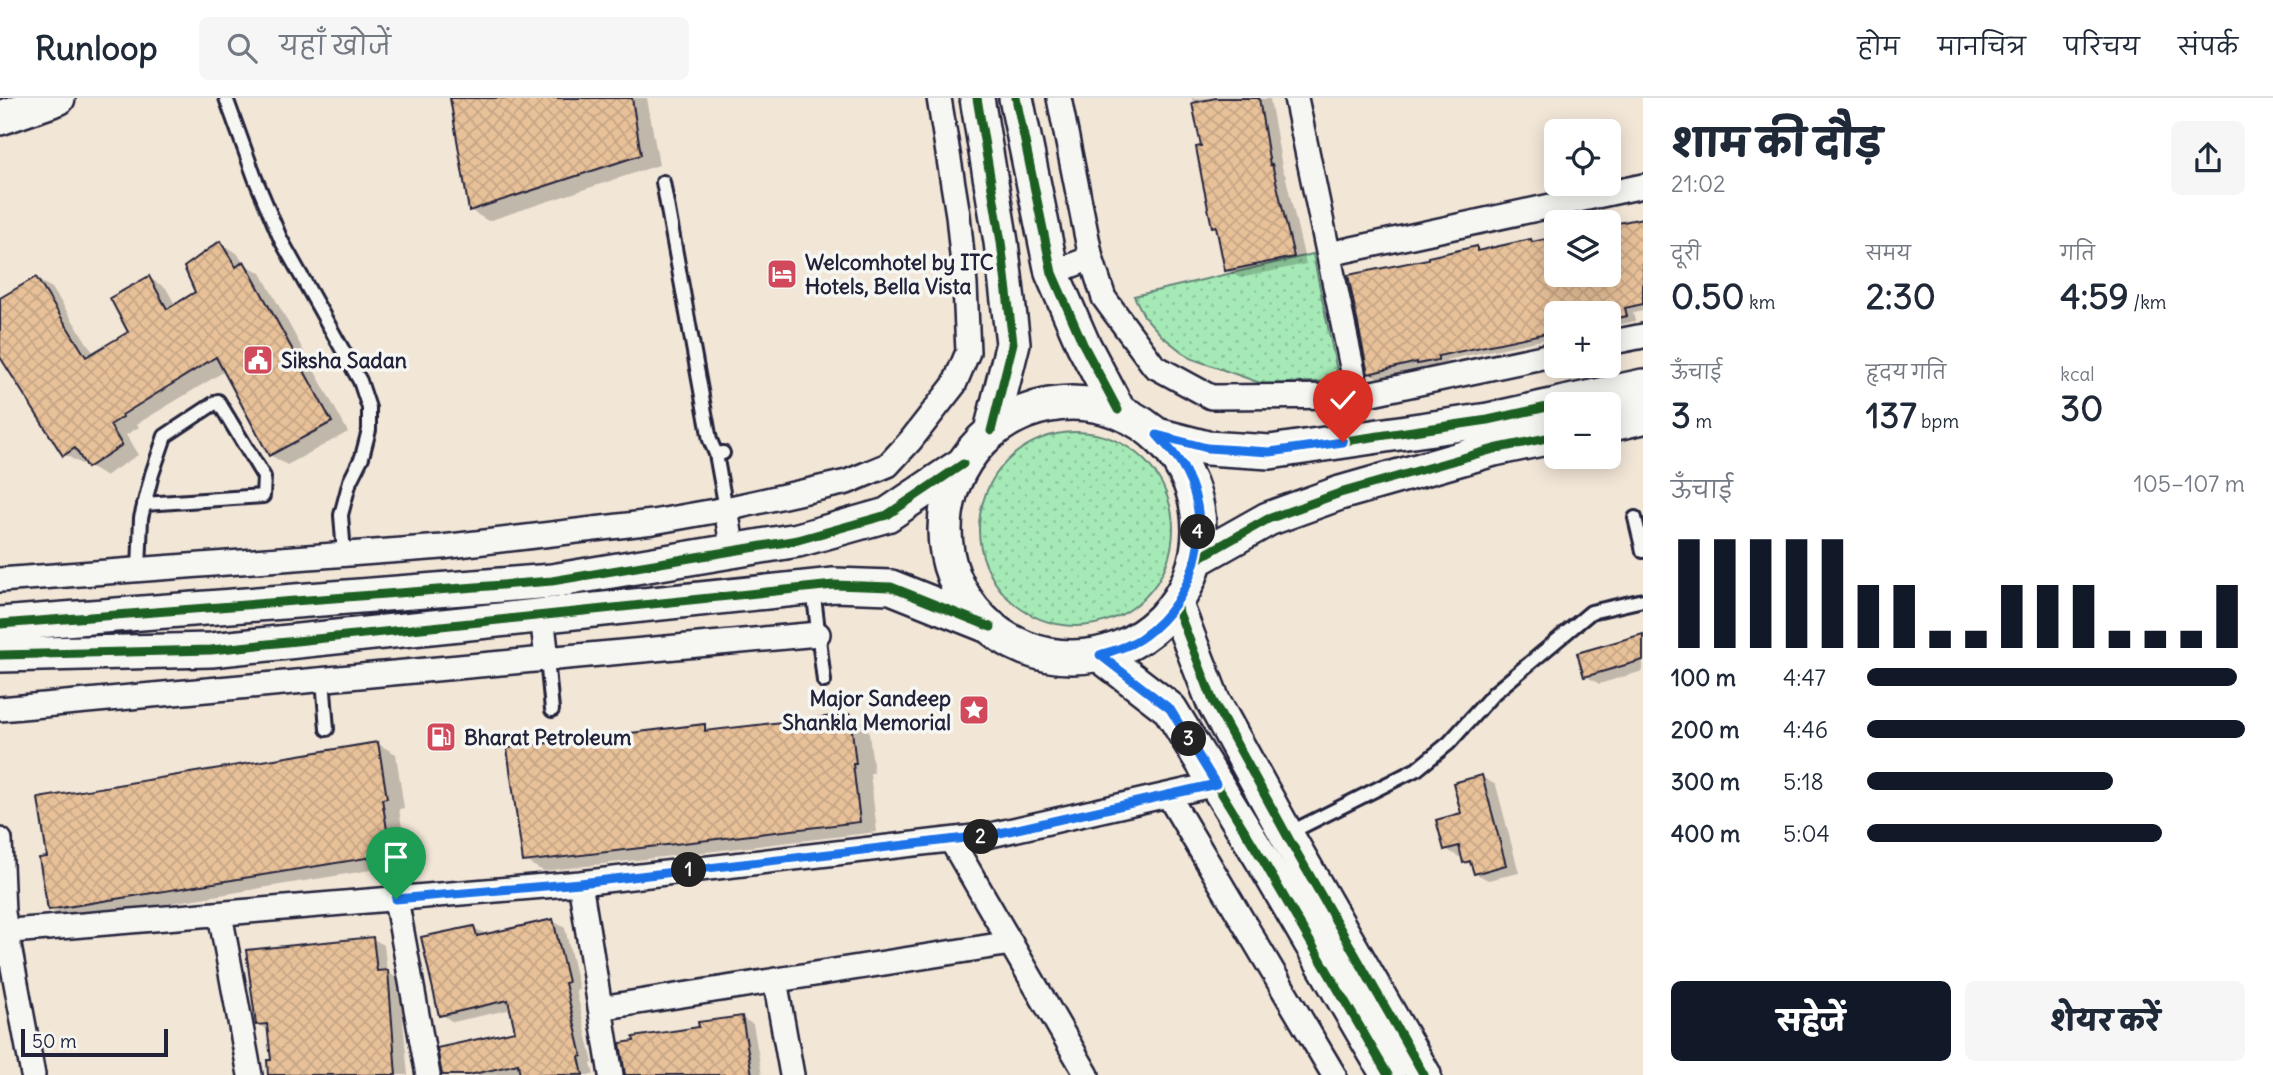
<!DOCTYPE html>
<html lang="hi">
<head>
<meta charset="utf-8">
<style>
	:root { --surface:#fff; --page:#f6f6f7; --text:#1f2937; --muted:#747a83; --line:#e0e1e3; --accent:#111827 }
	body { margin:0; font-family:Delius,"Playpen Sans Deva",sans-serif; background:var(--page); color:var(--text); height:100vh; display:flex; flex-direction:column; font-size:26px; white-space:nowrap }
	* { box-sizing:border-box; margin:0 }
	p { font-size:23px; color:var(--muted) }
	.icon { flex:none; width:38px; height:38px; fill:none; stroke:currentColor; stroke-width:2; stroke-linecap:round; stroke-linejoin:round }
	.map { position:relative; flex:1; overflow:hidden }
	.drawer { display:flex; flex-direction:column; background:var(--surface); width:630px }
	.drawer>* { flex:none }
	.fabs { position:absolute; left:1544px; top:21px; display:grid; gap:14px }
	.fabs a { display:grid; place-items:center; width:77px; height:77px; border-radius:10px; background:var(--surface); box-shadow:0 4px 18px #0003; font-size:35px }
	.scale { position:absolute; left:21px; bottom:18px; width:147px; box-sizing:border-box; padding-left:7px; border:4px solid #22223b; border-top:0; font-size:19px; line-height:24px; white-space:nowrap; color:#22223b; -webkit-text-stroke:5px #f6f6f2; paint-order:stroke }
	.pin { position:absolute; display:grid; place-items:center; width:60px; height:60px; color:#fff; margin:-72px -30px; border-radius:50% 50% 50% 0; rotate:-45deg; box-shadow:0 0 7px #0007 }
	.pin .icon { rotate:45deg }
	.km { position:absolute; width:35px; height:35px; margin:-18px; border-radius:50%; background:#222; color:#fff; font-size:19px; line-height:35px; text-align:center }
	.round { display:grid; place-items:center; flex:none; width:74px; height:74px; border-radius:10px; background:var(--page) }
	.head { display:flex; align-items:center; justify-content:space-between; height:119px; padding:0 28px }
	h1 { font-size:38px; font-weight:800; line-height:52px }
	.figures { display:grid; grid-template-columns:repeat(3,1fr); gap:10px; height:119px; padding:7px 28px }
	.figures div { display:grid; align-content:center }
	.figures b { font-size:35px; font-weight:800 }
	.figures small { font-size:19px; font-weight:400 }
	.figures p { font-size:19px }
	.chart { height:196px; padding:14px 28px }
	.chart p { display:flex; justify-content:space-between }
	.chart svg { width:100%; height:126px; margin-top:7px; stroke:var(--accent); stroke-width:6 }
	.action { display:flex; gap:14px; margin-top:auto; padding:14px 28px }
	.action a { flex:1; height:80px; border-radius:10px; background:var(--accent); color:#fff; font-size:28px; font-weight:800; line-height:80px; text-align:center }
	.action a+a { background:var(--page); color:var(--text) }
	ul { padding:0 28px; list-style:none; font-size:23px }
	li { display:grid; grid-template-columns:112px 84px 1fr; align-items:center; height:52px }
	li i { height:18px; border-radius:9px; background:var(--accent) }
	header { display:flex; align-items:center; gap:42px; box-sizing:border-box; height:98px; padding:0 35px; background:var(--surface); border-bottom:2px solid var(--line) }
	header strong { font-size:33px }
	nav { display:flex; gap:38px; margin-inline-start:auto; font-size:24px }
	.search { width:490px; height:63px; background:var(--page); display:flex; align-items:center; gap:18px; box-sizing:border-box; padding:0 24px; border-radius:10px; color:var(--muted); font-size:26px }
	main { display:flex; flex:1; min-height:0 }
	.map>svg:first-child { display:block }
	.park { fill:url(#park-dots); stroke:#648678; stroke-width:2 }
	.shadow { fill:#0003 }
	.building { fill:url(#building-cross-hatch); stroke:#22223b; stroke-width:2 }
	.lines { fill:none; stroke-linecap:round; stroke-linejoin:round }
	.lane-casing { stroke:#22223b; stroke-width:18 }
	.street-casing { stroke:#22223b; stroke-width:28 }
	.secondary-casing { stroke:#22223b; stroke-width:38 }
	.lane { stroke:#f6f6f2; stroke-width:12 }
	.street { stroke:#f6f6f2; stroke-width:23 }
	.secondary { stroke:#f6f6f2; stroke-width:33 }
	.cycleway-casing { stroke:#f6f6f2; stroke-width:13 }
	.cycleway { stroke:#1b5e20; stroke-width:9 }
	.route-casing { stroke:#fff; stroke-width:14 }
	.route { stroke:#1a73e8; stroke-width:9 }
	.labels { text-anchor:middle; dominant-baseline:central; stroke-width:7; stroke-linejoin:round; paint-order:stroke }
	.poi-label { font-size:21px; font-weight:bold; fill:#22223b; stroke:#f6f6f2; text-anchor:start }
</style>
</head>
<body>
<header>
<strong>Runloop</strong>
<div class="search"><svg class="icon" aria-label="search" viewBox="0 0 24 24"><circle cx="10" cy="10" r="6"/><path d="M15 15l6 6"/></svg>यहाँ खोजें</div>
<nav><a>होम</a><a>मानचित्र</a><a>परिचय</a><a>संपर्क</a></nav>
</header>
<main>
<div class="map">
<svg width="1643" height="977" viewBox="0 0 1643 977">
	<defs>
		<pattern id="park-dots" width="8" height="8" patternUnits="userSpaceOnUse" patternTransform="scale(1.75)"><rect width="8" height="8" fill="#a5eab6"/><path d="M2 2h.1M6 6h.1" fill="none" stroke="#8ec89d" stroke-width="1.8" stroke-linecap="round"/></pattern>
		<pattern id="building-cross-hatch" width="8" height="8" patternUnits="userSpaceOnUse" patternTransform="scale(1.75)"><rect width="8" height="8" fill="#e8c199"/><path d="M0 0l8 8M0 8l8-8" fill="none" stroke="#c7a685"/></pattern>
	</defs>
	<rect width="100%" height="100%" fill="#f2e6d7"/>
	<filter id="ink" filterUnits="userSpaceOnUse"><feTurbulence type="fractalNoise" baseFrequency=".0143" numOctaves="2"/><feDisplacementMap in="SourceGraphic" scale="14" xChannelSelector="R" yChannelSelector="G"/><feConvolveMatrix kernelMatrix="1 2 1 2 8 2 1 2 1" color-interpolation-filters="sRGB"/></filter>
	<g filter="url(#ink)">
		<!-- park -->
		<path class="park" d="M1313 156 1339 283 1263 286 1190 260 1162 238 1144 218 1134 198Z
			M979 431a97 97 0 1 1 194 0a97 97 0 1 1-194 0Z"/>
		<!-- shadow -->
		<path class="shadow" d="M451 0H647L659 67 488 123 470 112Z
			M1192 0 1270 1 1283 74 1285 76 1306 166 1240 180 1226 172 1218 130 1214 127 1203 49Z
			M1643 119V213L1633 215 1635 223 1608 229V215H1556V239L1446 262 1447 266 1428 270 1425 269 1378 280 1369 275 1430 162 1476 150 1482 154 1531 143 1535 145 1556 177H1608V131L1640 122V120Z
			M220 145 237 155 244 166 261 175 348 334 287 367 270 357 225 273 137 326 139 329 126 337 138 357 105 378 88 368 85 363 81 366 64 356 0 256V202L36 181 52 190 94 256 131 234 149 180 166 190 176 208 197 194Z
			M1643 538V573L1599 586 1586 578Z
			M850 618 868 628 874 675H870L877 734 543 773 525 763 704 628 714 634Z
			M378 646 396 656 404 710 399 711 408 766 67 822 49 811Z
			M1482 679 1496 687 1519 775 1488 782 1475 775 1473 769 1464 763 1463 758 1459 759 1446 751Z
			M553 823 565 830 579 891 576 892 593 965 591 966 594 977H443L517 934 512 911 453 924 441 916 474 830 488 837Z
			M373 841 384 847 387 874 399 881 408 977H270L273 963 270 933 258 926Z
			M741 920 753 926 762 977H628L701 930Z"/>
		<!-- building -->
		<path class="building" d="M450 0H632L641 57 469 113Z
			M1216 0H1259L1270 67 1272 66 1294 159 1225 173 1216 128 1212 129 1202 81 1196 49 1201 48 1192 5Z
			M1643 120V206L1625 210 1627 218 1609 222 1608 215H1556V233L1438 258V262L1417 266V264L1368 276 1348 177 1428 161V159L1477 148V153L1531 141 1532 144 1556 139V177H1584L1586 186 1616 179 1608 144V127Z
			M220 143 236 169 244 163 332 324 269 358 216 259 122 317 123 319 110 327 122 347 87 370 75 350 63 358 0 259V200L36 179 86 259 128 234 110 200 149 178 167 211 195 194 184 169Z
			M1643 536V562L1584 579 1577 555Z
			M850 616 856 666H853L860 724 523 764 507 650 705 626V633Z
			M378 644 387 700 382 701 391 756 48 812 39 760 47 759 38 700Z
			M1482 677 1506 767 1474 776 1470 763 1463 765 1459 748 1444 752 1436 722 1461 715 1453 685Z
			M553 821 568 884 565 885 582 958 579 959 583 977H520L518 966 469 977H442L437 950 515 933 508 902 439 918 421 839 474 828 477 838Z
			M373 839 377 873 388 872 396 977H268L267 962H271L267 926 256 927 246 852Z
			M742 918 752 977H625L620 945 634 943 633 939 699 929 698 924Z"/>
		<g class="lines">
			<!-- lane casing -->
			<g class="lane-casing">
				<path id="lane" d="M226 0 255 80 281 142 360 283 369 310V332L362 359 350 383 341 417 344 456
					M663 84 710 342 716 356
					M723 355 716 356 726 411
					M1635 420 1643 453
					M139 472 141 420 152 376 165 338 218 303 264 379 263 398 144 406
					M813 490 824 583
					M547 561 552 612
					M323 581 327 631
					M1287 736 1417 671 1449 645 1494 595 1591 514 1643 502"/>
			</g>
			<!-- street casing -->
			<g class="street-casing">
				<path id="street" d="M1059 0 1091 160 1104 200 1154 268 1211 299 1358 298 1556 256
					M1296 0 1358 298
					M1329 156 1643 88
					M1052 175 1091 160
					M1608 245 1643 238
					M726 411 733 453
					M0 482 442 449 653 424 726 411 847 384 888 367 911 342 954 287 968 254 965 187 958 117 939 0
					M542 517 547 561
					M0 611 818 536
					M1168 697 1334 977
					M0 742 3 815 33 977
					M951 742 1087 977
					M580 785 611 977
					M396 801 428 977
					M220 816 250 977
					M0 834 580 785 991 737 1216 686
					M775 882 792 977
					M600 910 1011 845"/>
			</g>
			<!-- secondary casing -->
			<g class="secondary-casing">
				<path id="secondary" d="M977 0 1001 144 1013 245 991 333
					M1016 0 1052 175 1083 246 1118 312
					M0 20 58 0
					M945 432a127 127 0 1 1 254 0a127 127 0 1 1-254 0Z
					M1560 306 1643 288
					M1608 327 1643 319
					M1157 337 1207 350 1270 354 1488 322 1556 307
					M1197 461 1268 421 1340 395 1494 351 1556 338
					M1176 507 1213 603 1290 743 1424 977
					M0 526 552 483 798 442 887 417 963 366
					M0 557 211 552 834 487 891 489 991 529
					M1100 557 1170 611 1262 761 1388 977"/>
			</g>
			<!-- lane -->
			<use href="#lane" class="lane"/>
			<!-- street -->
			<use href="#street" class="street"/>
			<!-- secondary -->
			<use href="#secondary" class="secondary"/>
			<!-- cycleway casing -->
			<g class="cycleway-casing">
				<path id="cycleway" d="M977 0 1001 144 1013 245 991 333
					M1016 0 1052 175 1083 246 1118 312
					M1157 337 1207 350 1270 354 1488 322 1556 307
					M1197 461 1268 421 1340 395 1494 351 1556 338
					M1176 507 1213 603 1290 743 1424 977
					M0 526 552 483 798 442 887 417 963 366
					M0 557 211 552 834 487 891 489 991 529
					M1100 557 1170 611 1262 761 1388 977"/>
			</g>
			<!-- cycleway -->
			<use href="#cycleway" class="cycleway"/>
		</g>
	</g>
	<g class="lines" filter="url(#ink)">
		<!-- route casing -->
		<g class="route-casing">
			<path id="route" d="M396 801 580 785 991 737 1216 686 1170 611 1100 557C1115 552 1131 548 1144 538 1194 502 1215 431 1186 375 1179 360 1168 349 1157 337L1207 350 1270 354 1343 344"/>
		</g>
		<!-- route -->
		<use href="#route" class="route"/>
	</g>
	<!-- icons -->
	<defs>
		<g id="hotel-square" transform="scale(1.575)"><rect x="-9" y="-9" width="18" height="18" rx="4" fill="#d1495b" stroke="#f6f6f2"/><path d="M-6-4.5h1.5V1H6V5H4.5V3h-9V5H-6ZM-4 0a1.8 1.8 0 1 1 3.6 0ZM.5 0V-2.5h3Q6-2.5 6 0Z" fill="#fff"/></g>
		<g id="civic-square" transform="scale(1.575)"><rect x="-9" y="-9" width="18" height="18" rx="4" fill="#d1495b" stroke="#f6f6f2"/><path d="M-.6-6.5H3V-4.5H.6V-3L4-1V1h2V6H-6V1h2V-1L-.6-3ZM-1.2 2.5V6h2.4V2.5Z" fill="#fff"/></g>
		<g id="sight-square" transform="scale(1.575)"><rect x="-9" y="-9" width="18" height="18" rx="4" fill="#d1495b" stroke="#f6f6f2"/><path d="M0-6L1.8-2.2L6-1.7L2.9 1.2L3.7 5.4L0 3.3L-3.7 5.4L-2.9 1.2L-6-1.7L-1.8-2.2Z" fill="#fff"/></g>
		<g id="fuel-square" transform="scale(1.575)"><rect x="-9" y="-9" width="18" height="18" rx="4" fill="#d1495b" stroke="#f6f6f2"/><path d="M-5.5-6h7V0h2V4h1.3V-2.5L3-4.5l.8-.8L6-3V5H2.5V1h-1V6h-7ZM-4.2-4.7v3.2H.2V-4.7Z" fill="#fff"/></g>
	</defs>
	<g fill-rule="evenodd">
		<use href="#hotel-square" x="782" y="176"/>
		<use href="#civic-square" x="258" y="262"/>
		<use href="#sight-square" x="974" y="612"/>
		<use href="#fuel-square" x="441" y="639"/>
	</g>
	<g class="labels">
		<!-- poi labels -->
		<g class="poi-label">
			<text x="805" y="164">Welcomhotel by ITC<tspan x="805" dy="24">Hotels, Bella Vista</tspan></text>
			<text x="281" y="262">Siksha Sadan</text>
			<text x="951" y="600" text-anchor="end">Major Sandeep<tspan x="951" dy="24">Shankla Memorial</tspan></text>
			<text x="464" y="639">Bharat Petroleum</text>
		</g>
	</g>
</svg>
<div class="fabs">
<a><svg class="icon" aria-label="locate" viewBox="0 0 24 24"><circle cx="12" cy="12" r="6"/><path d="M12 2v4M12 18v4M2 12h4M18 12h4"/></svg></a>
<a><svg class="icon" aria-label="layers" viewBox="0 0 24 24"><path d="M12 4l9 5-9 5-9-5zM3 14l9 5 9-5"/></svg></a>
<a>+</a>
<a>−</a>
</div>
<div class="scale">50 m</div>
<div class="pin" style="left:396px;top:801px;background:#1e9e55"><svg class="icon" aria-label="arrive" viewBox="0 0 24 24"><path d="M6 21V4h12l-3 4 3 4H6"/></svg></div>
<div class="pin" style="left:1343px;top:344px;background:#d93025"><svg class="icon" aria-label="check" viewBox="0 0 24 24"><path d="M5 12l5 5 9-10"/></svg></div>
<b class="km" style="left:689px;top:772px">1</b>
<b class="km" style="left:981px;top:739px">2</b>
<b class="km" style="left:1189px;top:641px">3</b>
<b class="km" style="left:1198px;top:434px">4</b>
</div>
<section class="drawer">
<div class="head"><div><h1>शाम की दौड़</h1><p>21:02</p></div><a class="round"><svg class="icon" aria-label="share" viewBox="0 0 24 24"><path d="M12 15V3M7 8l5-5 5 5M5 13v7h14v-7"/></svg></a></div>
<div class="figures">
<div><p>दूरी</p><b>0.50<small> km</small></b></div>
<div><p>समय</p><b>2:30</b></div>
<div><p>गति</p><b>4:59<small> /km</small></b></div>
</div>
<div class="figures">
<div><p>ऊँचाई</p><b>3<small> m</small></b></div>
<div><p>हृदय गति</p><b>137<small> bpm</small></b></div>
<div><p>kcal</p><b>30</b></div>
</div>
<div class="chart"><p><span>ऊँचाई</span>105–107 m</p>
<svg viewBox="0 0 160 44" preserveAspectRatio="none"><path d="M5 44V6M15 44V6M25 44V6M35 44V6M45 44V6M55 44V22M65 44V22M75 44V38M85 44V38M95 44V22M105 44V22M115 44V22M125 44V38M135 44V38M145 44V38M155 44V22"/></svg>
</div>
<ul>
<li><b>100 m</b>4:47<i style="width:98%"></i></li>
<li><b>200 m</b>4:46<i style="width:100%"></i></li>
<li><b>300 m</b>5:18<i style="width:65%"></i></li>
<li><b>400 m</b>5:04<i style="width:78%"></i></li>
</ul>
<div class="action"><a>सहेजें</a><a>शेयर करें</a></div>
</section>
</main>
</body>
</html>
